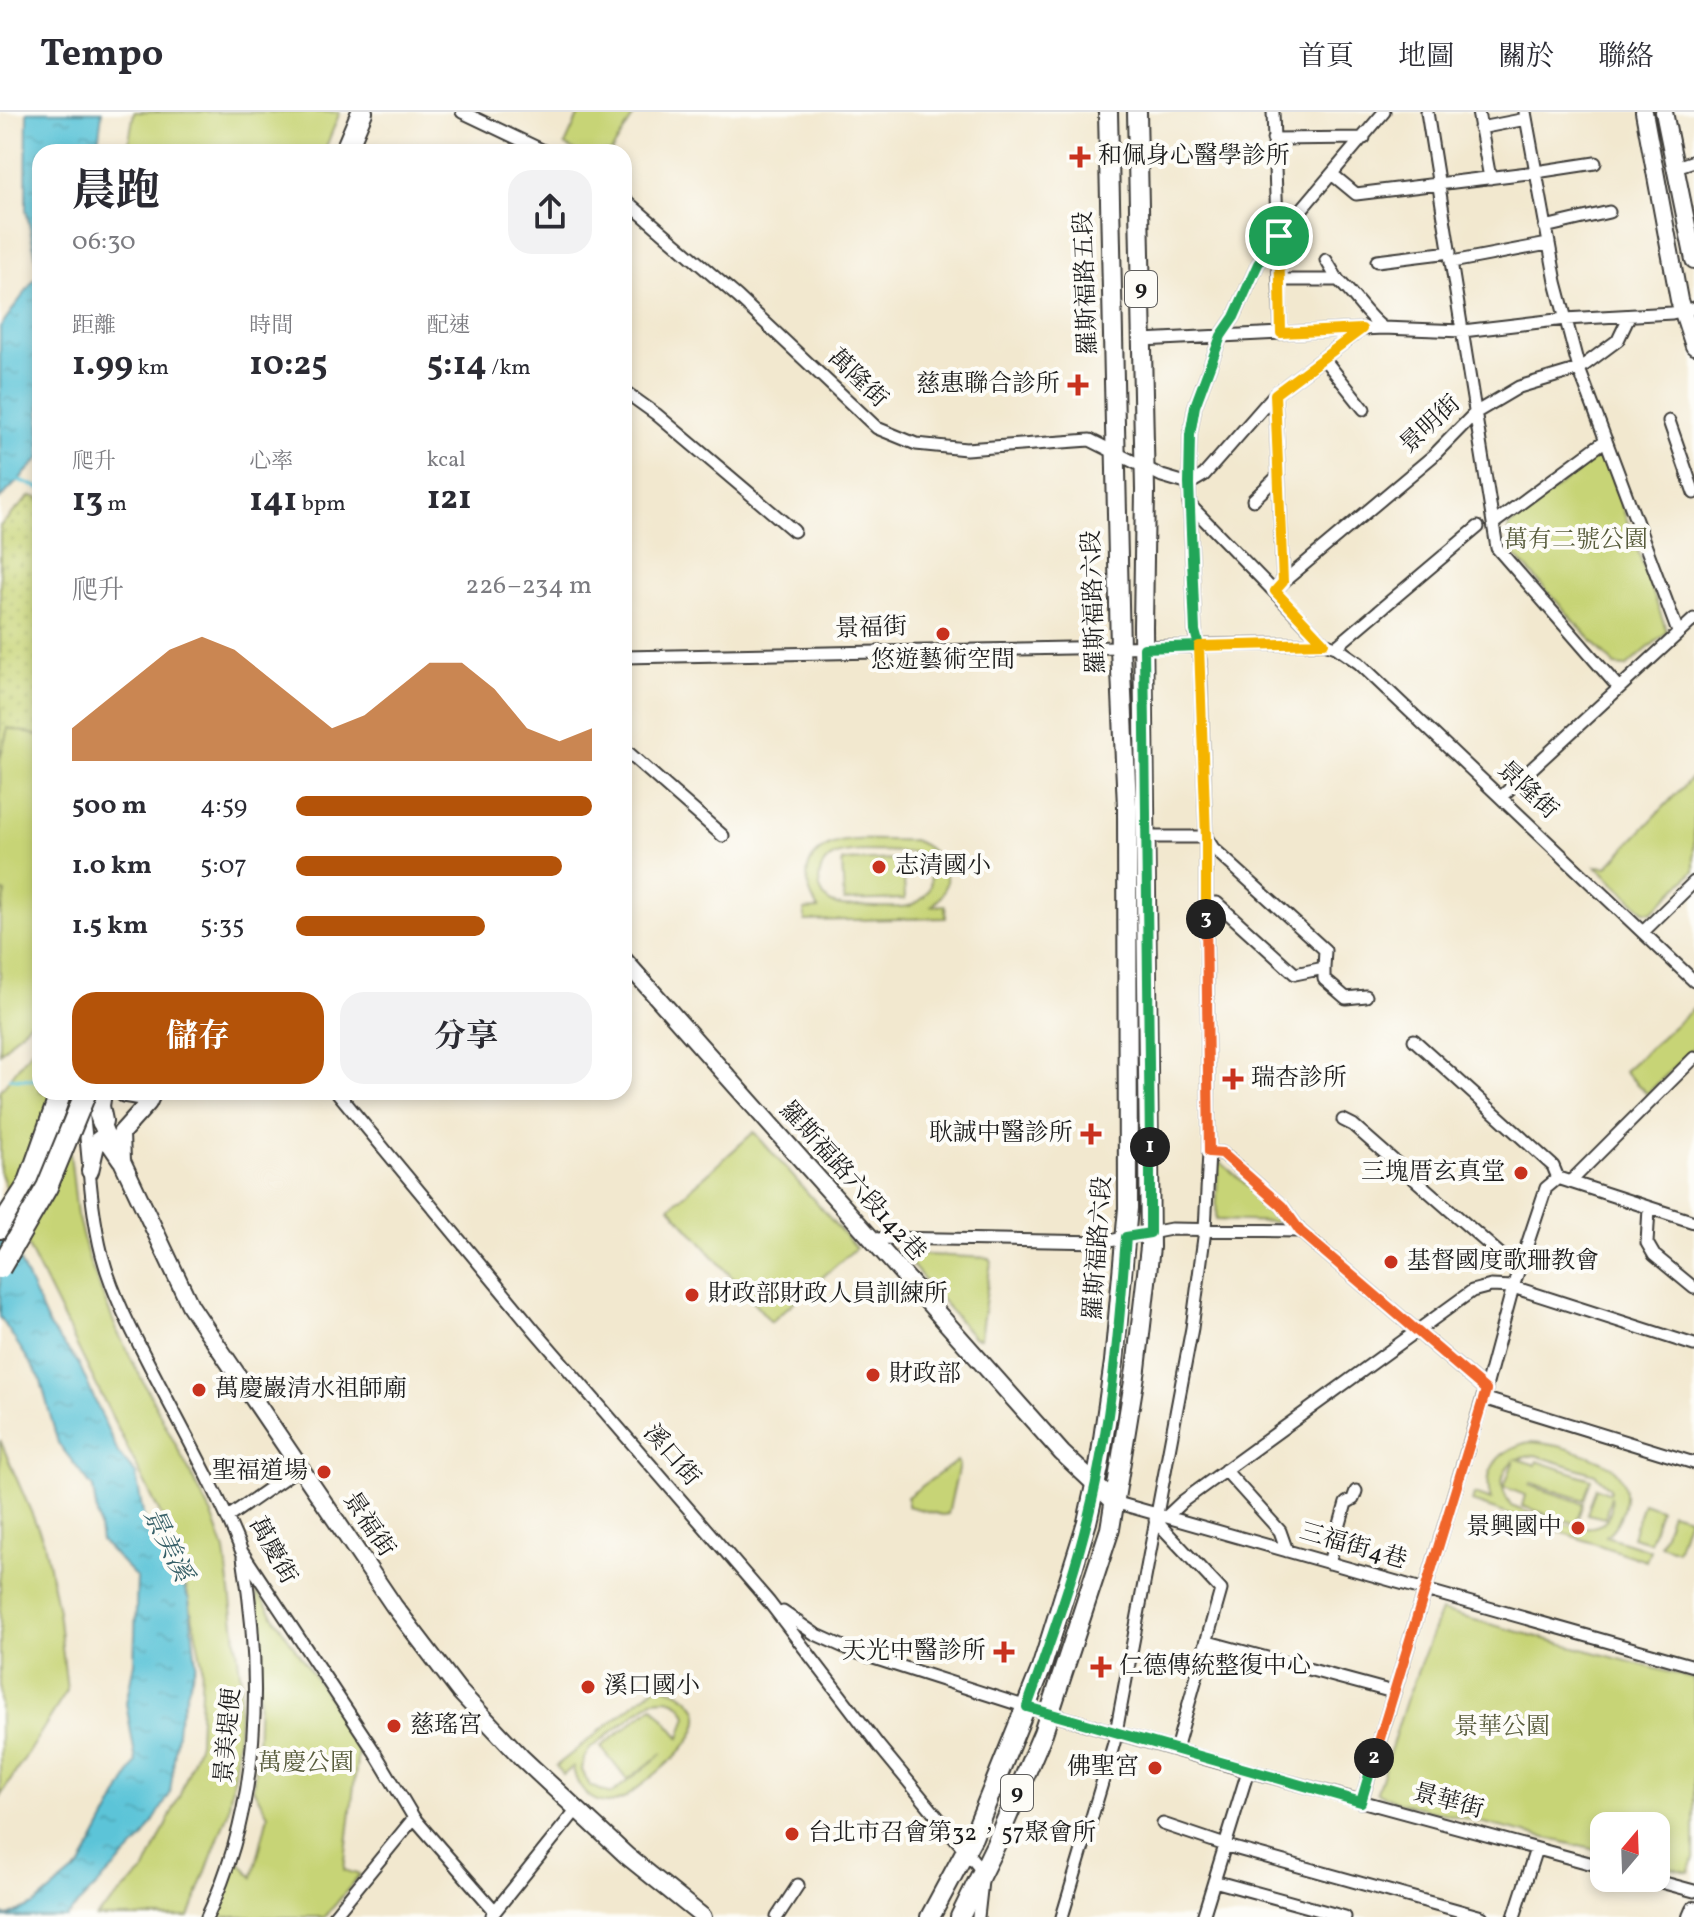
<!DOCTYPE html>
<html lang="zh-TW">
<head>
<meta charset="utf-8">
<style>
	:root { --surface:#fff; --page:#f2f2f3; --text:#2b2b33; --muted:#7c7c81; --line:#e1e1e2; --accent:#b45309 }
	body { margin:0; font-family:Vollkorn,"Noto Serif TC",serif; background:var(--page); color:var(--text); height:100vh; display:flex; flex-direction:column; font-size:30px; white-space:nowrap }
	* { box-sizing:border-box; margin:0 }
	p { font-size:26px; color:var(--muted) }
	.icon { flex:none; width:44px; height:44px; fill:none; stroke:currentColor; stroke-width:2; stroke-linecap:round; stroke-linejoin:round }
	.map { position:relative; flex:1; overflow:hidden }
	.panel { position:absolute; left:32px; top:32px; width:600px; height:956px; display:flex; flex-direction:column; background:var(--surface); border-radius:24px; box-shadow:0 4px 12px #0003 }
	.panel>* { flex:none }
	.needle { width:52px; rotate:19deg }
	.tools { position:absolute; left:1590px; top:1700px; display:grid; gap:16px }
	.tools a { display:grid; place-items:center; width:80px; height:80px; border-radius:16px; background:var(--surface); box-shadow:0 4px 12px #0003; font-size:40px }
	.pin { position:absolute; display:grid; place-items:center; width:68px; height:68px; color:#fff; margin:-34px; border:4px solid #fff; border-radius:50%; box-shadow:0 2px 8px #0007 }
	.km { position:absolute; width:40px; height:40px; margin:-20px; border-radius:50%; background:#222; color:#fff; font-size:22px; line-height:40px; text-align:center }
	.round { display:grid; place-items:center; flex:none; width:84px; height:84px; border-radius:24px; background:var(--page) }
	.summary { display:flex; align-items:center; justify-content:space-between; height:136px; padding:0 40px }
	h1 { font-size:44px; font-weight:700; line-height:60px }
	.metrics { display:grid; grid-template-columns:repeat(3,1fr); gap:12px; height:136px; padding:8px 40px }
	.metrics div { display:grid; align-content:center }
	.metrics b { font-size:34px; font-weight:700 }
	.metrics small { font-size:22px; font-weight:400 }
	.metrics p { font-size:22px }
	.chart { height:224px; padding:16px 40px }
	.chart p { display:flex; justify-content:space-between }
	.chart svg { width:100%; height:144px; margin-top:8px; fill:var(--accent); opacity:.7 }
	.action { display:flex; gap:16px; margin-top:auto; padding:16px 40px }
	.action a { flex:1; height:92px; border-radius:24px; background:var(--accent); color:#fff; font-size:32px; font-weight:700; line-height:92px; text-align:center }
	.action a+a { background:var(--page); color:var(--text) }
	ul { padding:0 40px; list-style:none; font-size:26px }
	li { display:grid; grid-template-columns:128px 96px 1fr; align-items:center; height:60px }
	li i { height:20px; border-radius:10px; background:var(--accent) }
	header { display:flex; align-items:center; gap:48px; box-sizing:border-box; height:112px; padding:0 40px; background:var(--surface); border-bottom:2px solid var(--line) }
	header strong { font-size:38px }
	nav { display:flex; gap:44px; margin-inline-start:auto; font-size:28px }
	.map>svg:first-child { display:block }
	.grass { fill:url(#grass-dots); stroke:#727849; stroke-width:2 }
	.park { fill:#c7d476; stroke:#727849; stroke-width:2; fill-rule:evenodd }
	.water { fill:url(#water-ripples); stroke:#3c707a; stroke-width:2 }
	.lines { fill:none; stroke-linecap:round; stroke-linejoin:round }
	.stream { stroke:#5cc4d8; stroke-width:4 }
	.street-casing { stroke:#3c3b37; stroke-width:15 }
	.secondary-casing { stroke:#3c3b37; stroke-width:20 }
	.primary-casing { stroke:#3c3b37; stroke-width:22 }
	.highway-casing { stroke:#3c3b37; stroke-width:24 }
	.street { stroke:#fff; stroke-width:11 }
	.secondary { stroke:#fff; stroke-width:16 }
	.primary { stroke:#fff; stroke-width:18 }
	.highway { stroke:#fff; stroke-width:20 }
	.highway-bridge-casing { stroke:#3c3b37; stroke-width:24; stroke-linecap:butt }
	.highway-bridge { stroke:#fff; stroke-width:20 }
	.split-1-casing { stroke:#fff; stroke-width:16 }
	.split-2-casing { stroke:#fff; stroke-width:16 }
	.split-3-casing { stroke:#fff; stroke-width:16 }
	.split-4-casing { stroke:#fff; stroke-width:16 }
	.split-1 { stroke:#22a559; stroke-width:10 }
	.split-2 { stroke:#22a559; stroke-width:10 }
	.split-3 { stroke:#f0652b; stroke-width:10 }
	.split-4 { stroke:#f5b400; stroke-width:10 }
	.poi-dot { fill:#c8321e; stroke:#fdfcf7; stroke-width:3 }
	.labels { text-anchor:middle; dominant-baseline:central; stroke-width:8; stroke-linejoin:round; paint-order:stroke }
	.shield { fill:#fdfcf7; stroke:#605f5e; stroke-width:2 }
	.shield-label { font-size:22px; font-weight:bold; fill:#1c1c1c }
	.poi-label { font-size:24px; fill:#1c1c1c; stroke:#fdfcf7; text-anchor:start }
	.street-label { font-size:24px; fill:#1c1c1c; stroke:#fdfcf7 }
	.park-label { font-size:24px; fill:#585c3c; stroke:#fdfcf7 }
	.water-label { font-size:26px; font-style:italic; fill:#365f67; stroke:#fdfcf7 }
</style>
</head>
<body>
<header>
<strong>Tempo</strong>
<nav><a>首頁</a><a>地圖</a><a>關於</a><a>聯絡</a></nav>
</header>
<div class="map">
<svg width="1694" height="1805" viewBox="0 0 1694 1805">
	<defs>
		<pattern id="grass-dots" width="8" height="8" patternUnits="userSpaceOnUse" patternTransform="scale(2)"><rect width="8" height="8" fill="#c7d476"/><path d="M2 2h.1M6 6h.1" fill="none" stroke="#aab566" stroke-width="1.8" stroke-linecap="round"/></pattern>
		<pattern id="water-ripples" width="26" height="14" patternUnits="userSpaceOnUse" patternTransform="scale(2)"><rect width="26" height="14" fill="#5cc4d8"/><path d="M2 4q2-2 4 0t4 0M15 11q2-2 4 0t4 0" fill="none" stroke="#4fa8b9"/></pattern>
	</defs>
	<rect width="100%" height="100%" fill="#fdfcf7"/>
	<filter id="ink" filterUnits="userSpaceOnUse"><feTurbulence type="fractalNoise" baseFrequency=".0125" numOctaves="2"/><feDisplacementMap in="SourceGraphic" scale="16" xChannelSelector="R" yChannelSelector="G"/><feConvolveMatrix kernelMatrix="1 2 1 2 8 2 1 2 1" color-interpolation-filters="sRGB"/></filter>
	<filter id="wash" filterUnits="userSpaceOnUse"><feTurbulence type="fractalNoise" baseFrequency=".006" numOctaves="4" result="noise"/><feDisplacementMap in="SourceGraphic" scale="32" xChannelSelector="R" yChannelSelector="G"/><feGaussianBlur stdDeviation="1.8" result="paint"/><feColorMatrix in="noise" values="0 0 0 0 0 0 0 0 0 0 0 0 0 0 0 0 0 1.4 0 .05"/><feComposite in="paint" operator="in"/></filter>
	<g filter="url(#wash)">
		<rect width="100%" height="100%" fill="#f2e8cf"/>
		<!-- grass -->
		<path class="grass" d="M30 384 40 386V641L0 805V414Z"/>
		<!-- park -->
		<path class="park" d="M134 0H340L324 40H127Z
			M580 0H636L611 40H577L565 33Z
			M1600 342 1604 344 1667 520 1626 555 1615 554 1510 438 1508 415Z
			M8 616 40 624V899L0 941V805L6 781 0 779V647Z
			M1694 663V759L1652 800 1644 799 1596 754 1607 755Z
			M913 728C943 739 960 770 932 794L945 793 946 806 805 809 804 798 818 797C802 770 801 742 836 731 856 725 891 729 913 728ZM913 740C934 753 939 781 912 793 900 798 870 794 856 794 846 795 835 795 827 788 815 776 817 753 832 745 848 736 894 740 913 740Z
			M903 747 905 787 844 789 842 749Z
			M1694 896V936L1647 982 1624 959Z
			M40 927V980H63L77 1103 89 1148 118 1221 213 1405 225 1439 241 1569 236 1647 228 1700 189 1805H96L145 1758 179 1685 199 1631 202 1551 179 1440 30 1139 0 1059V979Z
			M754 1020 856 1136 771 1210 670 1095Z
			M1218 1048 1280 1102 1276 1110 1216 1108Z
			M910 1142 989 1146 991 1150 980 1226 973 1225 906 1146Z
			M0 1328 44 1430 58 1499 67 1579 0 1685Z
			M1529 1330C1550 1330 1585 1341 1603 1350 1636 1365 1628 1405 1606 1424L1650 1438 1646 1449 1472 1390 1474 1382 1491 1388C1481 1356 1501 1337 1529 1330ZM1535 1343 1595 1362 1610 1376V1381L1596 1375 1587 1402 1605 1406 1611 1384C1618 1442 1539 1404 1511 1394 1500 1377 1498 1362 1514 1348L1504 1375 1525 1383 1522 1394 1576 1412 1583 1391 1529 1373 1531 1371 1584 1388 1591 1367 1537 1349 1536 1353 1517 1347Z
			M957 1349 959 1353 948 1402 942 1403 907 1394V1385Z
			M1643 1391 1660 1397 1650 1430 1632 1425Z
			M1671 1400 1688 1405 1677 1439 1660 1433Z
			M256 1478 359 1631 344 1758 360 1763 325 1805H217L237 1748 253 1765 268 1703 253 1676 257 1638 261 1522Z
			M1441 1499 1694 1567V1747L1689 1760 1656 1753V1714H1604V1740L1397 1690 1377 1680 1406 1589Z
			M668 1565 673 1571 667 1576C677 1578 686 1583 693 1592 718 1622 645 1669 625 1686 599 1700 577 1681 573 1655L563 1663 556 1654ZM666 1587C678 1589 683 1593 687 1604L680 1626 653 1594 601 1635 627 1668 663 1641 611 1682 590 1674 582 1658 584 1646 590 1637 653 1588Z"/>
		<!-- water -->
		<path class="water" d="M27 0H102L97 40H40V346L0 387V215L39 161 26 97Z
			M0 1106 50 1216 79 1252 118 1341 136 1362 145 1413 169 1438 189 1488 196 1551 178 1611 170 1682 143 1727 66 1805H0V1801L8 1804 34 1793 81 1754 136 1650 126 1591 134 1551 137 1466 101 1429 93 1376 58 1331 40 1266 0 1205Z"/>
		<g class="lines">
			<!-- stream -->
			<path class="stream" d="M16 367 40 376
				M10 966 40 968"/>
		</g>
	</g>
	<g filter="url(#ink)">
		<g class="lines">
			<!-- street casing -->
			<g class="street-casing">
				<path id="street" d="M462 0 546 40
					M1273 0 1281 221
					M1427 0 1497 436 1618 575
					M1478 0 1490 66
					M1525 0 1536 60 1595 51
					M1480 16 1526 7
					M1273 27 1364 26
					M1676 55 1694 49
					M1333 63 1356 82 1536 60 1556 170 1579 257 1678 520
					M624 87 738 185 877 316 916 332 966 337 1090 328 1162 364 1189 372 1204 363 1275 282 1362 217
					M1545 115 1609 100
					M1326 148 1338 168
					M1377 149 1450 140
					M1452 150 1548 132
					M1279 168H1338C1355 183 1366 204 1383 216
					M1142 228 1383 216 1463 219 1565 207 1672 201 1694 196
					M1324 247 1364 297
					M624 279 656 302 794 419
					M1275 282 1283 470
					M1669 309 1694 381
					M1253 388 1277 365
					M1189 392 1324 531
					M1494 411 1606 328
					M1275 479 1283 470 1433 344 1475 301 1519 275 1579 257 1618 228 1629 205
					M1336 535 1478 415
					M624 545 1324 531 1336 535 1359 551 1694 869
					M624 637 723 724
					M1501 685 1694 507
					M1147 725H1206V791H1217L1295 862 1324 856V867L1346 886 1366 884
					M1643 820 1694 770
					M1324 856 1325 838 1213 736 1206 725 1200 548 1195 519 1189 372 1190 323 1195 294 1221 224 1234 205 1258 152 1279 124 1384 0
					M1414 928 1553 1054 1558 1066 1694 1110
					M337 980 535 1219 769 1490 879 1634 983 1760 978 1805
					M83 998C89 1045 90 1096 102 1143 113 1184 134 1223 153 1260 184 1320 217 1378 242 1440L374 1639 414 1706 495 1799
					M1343 1008 1353 1013 1518 1158
					M1209 1040 1222 1041 1282 1094 1300 1119
					M1570 1070 1694 946
					M1649 1096 1647 1131 1654 1143 1694 1176
					M873 1128 885 1126 1104 1130 1171 1117 1300 1119 1486 1278
					M1483 1286 1694 1351
					M1225 1358 1280 1419 1287 1439
					M1114 1390 1694 1554
					M228 1405 300 1355
					M1166 1405 1183 1389 1472 1179 1491 1174 1513 1175 1694 1233
					M1155 1408 1221 1478 1176 1637
					M1329 1451 1346 1391 1353 1387 1356 1379
					M783 1500 815 1522 855 1540 1027 1595 1235 1655 1604 1755
					M1208 1530 1393 1580
					M1361 1690 1483 1286 1513 1175 1546 1076 1558 1066
					M1163 1712 1234 1736 1482 1805
					M1646 1766 1694 1779
					M1214 1769 1345 1805
					M492 1803 577 1697
					M207 1805C261 1692 263 1566 243 1445
					M333 1805 414 1706
					M777 1805 798 1773
					M1062 1805 1114 1631 1192 1216 1205 1118 1209 1040 1206 791
					M1203 1805 1248 1659
					M1514 1805 1536 1737"/>
			</g>
			<!-- secondary casing -->
			<g class="secondary-casing">
				<path id="secondary" d="M1644 0 1679 188 1694 234
					M1664 0 1694 148
					M624 848 1062 1341 1114 1390
					M153 980 148 991 121 1021 122 1049 190 1193 200 1208 394 1494 459 1579 521 1645 627 1744 703 1805
					M97 1001 110 1032 121 1048
					M90 1059 97 1029 101 1026 110 1032
					M1691 1805 1694 1798"/>
			</g>
			<!-- primary casing -->
			<g class="primary-casing">
				<path id="primary" d="M930 1805 973 1725 1041 1557 1087 1410 1099 1355 1114 1250 1128 1096 1127 694 1120 536 1108 0
					M960 1805 995 1734 1043 1621 1110 1417 1136 1257 1150 1135 1143 515 1145 378 1137 0"/>
			</g>
			<!-- highway casing -->
			<g class="highway-casing">
				<path id="highway" d="M345 40 362 0
					M101 980 99 994 102 1009
					M125 980 137 982 148 980
					M0 1116 28 1073 61 980"/>
			</g>
			<!-- street -->
			<use href="#street" class="street"/>
			<!-- secondary -->
			<use href="#secondary" class="secondary"/>
			<!-- primary -->
			<use href="#primary" class="primary"/>
			<!-- highway -->
			<use href="#highway" class="highway"/>
			<!-- highway-bridge casing -->
			<g class="highway-bridge-casing">
				<path id="highway-bridge" d="M0 1156 47 1075 86 980"/>
			</g>
			<!-- highway-bridge -->
			<use href="#highway-bridge" class="highway-bridge"/>
		</g>
	</g>
	<g class="lines" filter="url(#ink)">
		<!-- split-1 casing -->
		<g class="split-1-casing">
			<path id="split-1" d="M1150 1035 1144 536 1199 534 1195 519 1189 372 1190 323 1195 294 1221 224 1234 205 1258 152 1279 124"/>
		</g>
		<!-- split-2 casing -->
		<g class="split-2-casing">
			<path id="split-2" d="M1150 1035V1121L1126 1125C1120 1202 1114 1280 1099 1355 1084 1437 1055 1517 1027 1595L1361 1690 1374 1646"/>
		</g>
		<!-- split-3 casing -->
		<g class="split-3-casing">
			<path id="split-3" d="M1206 807 1209 1040 1222 1041 1282 1094 1300 1119 1486 1278 1374 1646"/>
		</g>
		<!-- split-4 casing -->
		<g class="split-4-casing">
			<path id="split-4" d="M1206 807V725L1199 534 1324 531 1275 479 1283 470 1275 282 1362 217 1281 221 1279 124"/>
		</g>
		<!-- split-1 -->
		<use href="#split-1" class="split-1"/>
		<!-- split-2 -->
		<use href="#split-2" class="split-2"/>
		<!-- split-3 -->
		<use href="#split-3" class="split-3"/>
		<!-- split-4 -->
		<use href="#split-4" class="split-4"/>
	</g>
	<!-- markers -->
	<g class="poi-dot">
		<path d="M1076 33h8v8h8v8h-8v8h-8v-8h-8v-8h8z"/>
		<path d="M1074 261h8v8h8v8h-8v8h-8v-8h-8v-8h8z"/>
		<circle cx="943" cy="522" r="8"/>
		<circle cx="879" cy="755" r="8"/>
		<path d="M1229 955h8v8h8v8h-8v8h-8v-8h-8v-8h8z"/>
		<path d="M1087 1010h8v8h8v8h-8v8h-8v-8h-8v-8h8z"/>
		<circle cx="1521" cy="1061" r="8"/>
		<circle cx="1391" cy="1150" r="8"/>
		<circle cx="692" cy="1183" r="8"/>
		<circle cx="873" cy="1263" r="8"/>
		<circle cx="199" cy="1278" r="8"/>
		<circle cx="324" cy="1360" r="8"/>
		<circle cx="1578" cy="1416" r="8"/>
		<path d="M1000 1528h8v8h8v8h-8v8h-8v-8h-8v-8h8z"/>
		<path d="M1097 1543h8v8h8v8h-8v8h-8v-8h-8v-8h8z"/>
		<circle cx="588" cy="1575" r="8"/>
		<circle cx="394" cy="1614" r="8"/>
		<circle cx="1155" cy="1656" r="8"/>
		<circle cx="792" cy="1722" r="8"/>
	</g>
	<g class="labels">
		<!-- shield labels -->
		<g class="shield">
			<rect x="1125" y="159" width="32" height="36" rx="6"/>
			<rect x="1001" y="1663" width="32" height="36" rx="6"/>
		</g>
		<g class="shield-label">
			<text x="1141" y="177">9</text>
			<text x="1017" y="1681">9</text>
		</g>
		<!-- poi labels -->
		<g class="poi-label">
			<text x="1098" y="45">和佩身心醫學診所</text>
			<text x="1060" y="273" text-anchor="end">慈惠聯合診所</text>
			<text x="943" y="549" text-anchor="middle">悠遊藝術空間</text>
			<text x="895" y="755">志清國小</text>
			<text x="1251" y="967">瑞杏診所</text>
			<text x="1073" y="1022" text-anchor="end">耿誠中醫診所</text>
			<text x="1505" y="1061" text-anchor="end">三塊厝玄真堂</text>
			<text x="1407" y="1150">基督國度歌珊教會</text>
			<text x="708" y="1183">財政部財政人員訓練所</text>
			<text x="889" y="1263">財政部</text>
			<text x="215" y="1278">萬慶巖清水祖師廟</text>
			<text x="308" y="1360" text-anchor="end">聖福道場</text>
			<text x="1562" y="1416" text-anchor="end">景興國中</text>
			<text x="986" y="1540" text-anchor="end">天光中醫診所</text>
			<text x="1119" y="1555">仁德傳統整復中心</text>
			<text x="604" y="1575">溪口國小</text>
			<text x="410" y="1614">慈瑤宮</text>
			<text x="1139" y="1656" text-anchor="end">佛聖宮</text>
			<text x="808" y="1722">台北市召會第32，57聚會所</text>
		</g>
		<!-- street labels -->
		<g class="street-label">
			<text transform="translate(1087 171) rotate(-92)">羅斯福路五段</text>
			<text transform="translate(857 267) rotate(44)">萬隆街</text>
			<text transform="translate(1431 313) rotate(-43)">景明街</text>
			<text transform="translate(1095 490) rotate(-92)">羅斯福路六段</text>
			<text transform="translate(871 517) rotate(-2)">景福街</text>
			<text transform="translate(1527 679) rotate(43)">景隆街</text>
			<text transform="translate(852 1070) rotate(48)">羅斯福路六段142巷</text>
			<text transform="translate(1099 1136) rotate(-86)">羅斯福路六段</text>
			<text transform="translate(671 1344) rotate(49)">溪口街</text>
			<text transform="translate(368 1413) rotate(56)">景福街</text>
			<text transform="translate(1353 1435) rotate(16)">三福街4巷</text>
			<text transform="translate(272 1439) rotate(61)">萬慶街</text>
			<text transform="translate(229 1624) rotate(-85)">景美堤便</text>
			<text transform="translate(1448 1690) rotate(15)">景華街</text>
		</g>
		<!-- park labels -->
		<g class="park-label">
			<text x="1576" y="429">萬有二號公園</text>
			<text x="1502" y="1616">景華公園</text>
			<text x="306" y="1652">萬慶公園</text>
		</g>
		<!-- water labels -->
		<g class="water-label">
			<text transform="translate(167 1433) rotate(64)">景美溪</text>
		</g>
	</g>
</svg>
<div class="tools">
<a><svg class="needle" viewBox="-14 -14 28 28"><path d="M0-13l5 13h-10z" fill="#e53935"/><path d="M0 13l5-13h-10z" fill="#7c7c81"/></svg></a>
</div>
<div class="pin" style="left:1279px;top:124px;background:#1e9e55"><svg class="icon" aria-label="arrive" viewBox="0 0 24 24"><path d="M6 21V4h12l-3 4 3 4H6"/></svg></div>
<b class="km" style="left:1150px;top:1035px">1</b>
<b class="km" style="left:1374px;top:1646px">2</b>
<b class="km" style="left:1206px;top:807px">3</b>
<section class="panel">
<div class="summary"><div><h1>晨跑</h1><p>06:30</p></div><a class="round"><svg class="icon" aria-label="share" viewBox="0 0 24 24"><path d="M12 15V3M7 8l5-5 5 5M5 13v7h14v-7"/></svg></a></div>
<div class="metrics">
<div><p>距離</p><b>1.99<small> km</small></b></div>
<div><p>時間</p><b>10:25</b></div>
<div><p>配速</p><b>5:14<small> /km</small></b></div>
</div>
<div class="metrics">
<div><p>爬升</p><b>13<small> m</small></b></div>
<div><p>心率</p><b>141<small> bpm</small></b></div>
<div><p>kcal</p><b>121</b></div>
</div>
<div class="chart"><p><span>爬升</span>226–234 m</p>
<svg viewBox="0 0 160 44" preserveAspectRatio="none"><path d="M0 44V34L10 26L20 18L30 10L40 6L50 10L60 18L70 26L80 34L90 30L100 22L110 14L120 14L130 22L140 34L150 38L160 34V44z"/></svg>
</div>
<ul>
<li><b>500 m</b>4:59<i style="width:100%"></i></li>
<li><b>1.0 km</b>5:07<i style="width:90%"></i></li>
<li><b>1.5 km</b>5:35<i style="width:64%"></i></li>
</ul>
<div class="action"><a>儲存</a><a>分享</a></div>
</section>
</div>
</body>
</html>
